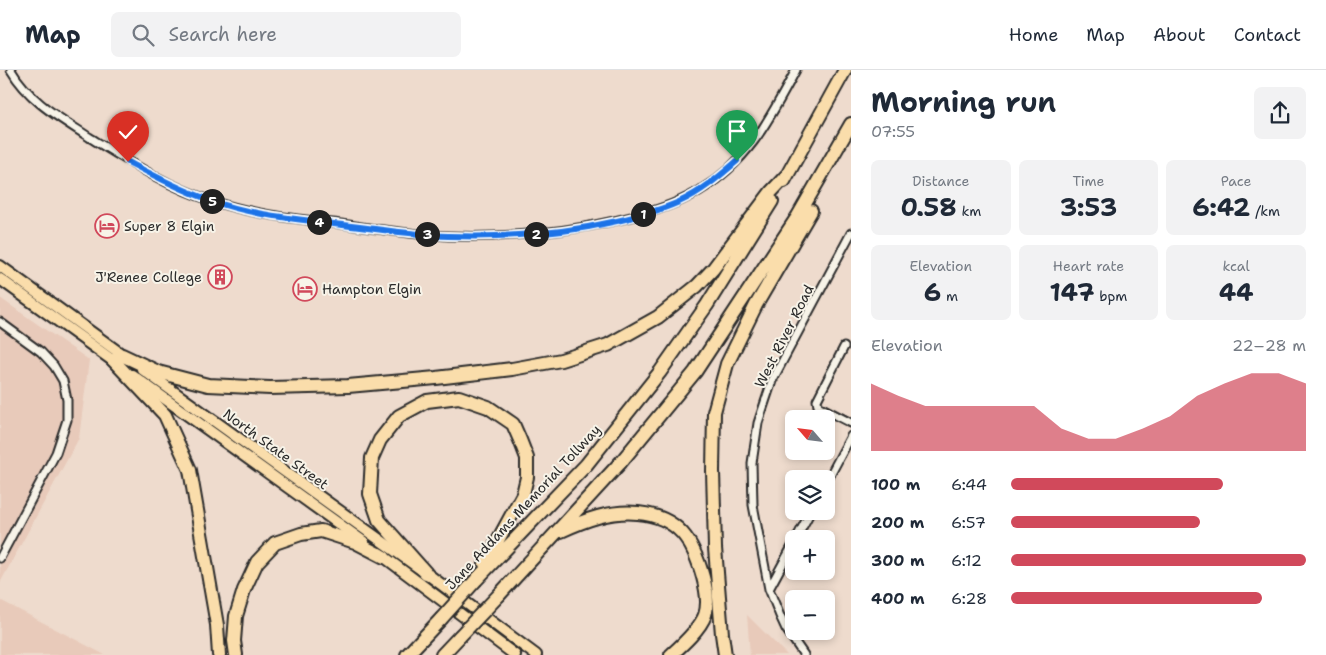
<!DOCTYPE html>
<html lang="en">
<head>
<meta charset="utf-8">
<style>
	:root { --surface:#fff; --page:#f2f2f3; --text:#1f2937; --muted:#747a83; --line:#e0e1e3; --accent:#d1495b }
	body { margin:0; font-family:"Shantell Sans",sans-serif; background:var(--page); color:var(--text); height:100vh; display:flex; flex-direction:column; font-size:19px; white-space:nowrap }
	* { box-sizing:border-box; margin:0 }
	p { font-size:16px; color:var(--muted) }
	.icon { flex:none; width:28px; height:28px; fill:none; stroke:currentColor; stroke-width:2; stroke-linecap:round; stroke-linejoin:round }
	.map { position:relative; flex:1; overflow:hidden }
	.side { display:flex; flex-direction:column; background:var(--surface); width:475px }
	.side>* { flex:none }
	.needle { width:32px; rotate:298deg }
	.controls { position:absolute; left:785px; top:340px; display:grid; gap:10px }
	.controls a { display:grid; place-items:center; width:50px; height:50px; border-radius:8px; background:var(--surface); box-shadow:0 2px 8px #0003; font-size:25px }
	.pin { position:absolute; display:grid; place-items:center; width:42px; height:42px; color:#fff; margin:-51px -21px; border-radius:50% 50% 50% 0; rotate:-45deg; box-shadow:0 0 5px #0007 }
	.pin .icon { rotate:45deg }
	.km { position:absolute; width:25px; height:25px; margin:-12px; border-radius:50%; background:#222; color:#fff; font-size:14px; line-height:25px; text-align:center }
	.round { display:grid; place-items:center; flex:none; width:52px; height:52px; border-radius:8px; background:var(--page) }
	.head { display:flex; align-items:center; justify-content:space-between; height:85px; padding:0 20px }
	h1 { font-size:28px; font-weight:700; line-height:38px }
	.figures { display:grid; grid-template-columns:repeat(3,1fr); gap:8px; height:85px; padding:5px 20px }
	.figures div { display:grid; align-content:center; border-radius:8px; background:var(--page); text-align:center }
	.figures b { font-size:25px; font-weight:700 }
	.figures small { font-size:14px; font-weight:400 }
	.figures p { font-size:14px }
	.chart { height:140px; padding:10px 20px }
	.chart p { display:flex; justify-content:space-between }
	.chart svg { width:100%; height:90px; margin-top:5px; fill:var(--accent); opacity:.7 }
	ul { padding:0 20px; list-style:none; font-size:16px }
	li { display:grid; grid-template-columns:80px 60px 1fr; align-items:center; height:38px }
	li i { height:12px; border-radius:6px; background:var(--accent) }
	header { display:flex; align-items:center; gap:30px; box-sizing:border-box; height:70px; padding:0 25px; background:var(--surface); border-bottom:1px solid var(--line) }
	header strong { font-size:24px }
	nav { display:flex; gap:28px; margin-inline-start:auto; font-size:18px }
	.search { width:350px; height:45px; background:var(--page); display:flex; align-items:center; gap:12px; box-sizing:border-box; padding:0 18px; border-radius:8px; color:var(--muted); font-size:19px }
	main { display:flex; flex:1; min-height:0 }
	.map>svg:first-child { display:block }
	.built { fill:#e8caba }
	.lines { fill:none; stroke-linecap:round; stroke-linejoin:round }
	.street-casing { stroke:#2b2b2b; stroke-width:11 }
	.primary-casing { stroke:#2b2b2b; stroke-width:14 }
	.highway-casing { stroke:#2b2b2b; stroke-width:16 }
	.street { stroke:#f7f3e8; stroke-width:7 }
	.primary { stroke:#faddab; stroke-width:10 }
	.highway { stroke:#faddab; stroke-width:12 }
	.highway-bridge-casing { stroke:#2b2b2b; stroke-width:16; stroke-linecap:butt }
	.highway-bridge { stroke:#faddab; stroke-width:12 }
	.route-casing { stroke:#fff; stroke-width:10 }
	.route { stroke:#1a73e8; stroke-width:6 }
	.labels { text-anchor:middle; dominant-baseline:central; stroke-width:4; stroke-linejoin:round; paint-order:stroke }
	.poi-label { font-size:14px; fill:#2b2b2b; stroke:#f7f3e8; text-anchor:start }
	.street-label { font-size:14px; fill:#2b2b2b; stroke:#f7f3e8 }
</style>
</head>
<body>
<header>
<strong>Map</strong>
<div class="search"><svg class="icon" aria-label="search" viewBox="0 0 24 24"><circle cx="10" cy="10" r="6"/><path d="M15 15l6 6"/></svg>Search here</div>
<nav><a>Home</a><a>Map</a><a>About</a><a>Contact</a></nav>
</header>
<main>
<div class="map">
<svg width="851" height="585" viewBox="0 0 851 585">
	<rect width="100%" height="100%" fill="#eedbcd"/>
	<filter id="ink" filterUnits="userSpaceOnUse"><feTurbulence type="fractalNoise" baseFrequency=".02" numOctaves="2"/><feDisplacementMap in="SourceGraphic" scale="10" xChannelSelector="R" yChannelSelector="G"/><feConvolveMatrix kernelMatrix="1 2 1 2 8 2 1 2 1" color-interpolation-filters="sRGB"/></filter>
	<g filter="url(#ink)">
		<!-- built -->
		<path class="built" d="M0 228 89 290 79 368 0 513Z
			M0 530 105 585H0Z
			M747 545 787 585H750Z"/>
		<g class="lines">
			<!-- street casing -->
			<g class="street-casing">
				<path id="street" d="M11 0C29 31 60 48 89 67 128 91 168 117 213 131 254 145 298 149 341 154 377 159 413 165 448 166 506 168 563 163 618 150 646 144 674 136 699 121 749 91 769 50 796 0
					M0 252 41 282 54 296 63 311 67 330V350L56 383 0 488
					M844 277 817 330 818 336 851 353
					M826 413 851 366
					M796 469 811 441
					M769 519 794 473
					M804 585 786 559 780 546 769 519 753 435 752 393 758 353 772 311 851 163"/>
			</g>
			<!-- primary casing -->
			<g class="primary-casing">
				<path id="primary" d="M0 196 128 289
					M0 209 119 295
					M142 299 426 503 536 585
					M132 305 364 472
					M379 483 515 585"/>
			</g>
			<!-- highway casing -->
			<g class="highway-casing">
				<path id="highway" d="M784 111 845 0
					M122 285 158 302 208 315 270 318 348 316 436 308 512 299 561 290 608 275 658 247 697 216 713 199 771 122 788 104
					M113 290 165 345 190 400 217 555 219 585
					M561 461C585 450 611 440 638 443 679 447 693 471 703 507 706 518 709 534 705 545 700 559 682 575 671 585
					M426 503 379 450 370 424 372 388 380 370 399 346 427 331 459 327 488 337 513 354 520 370 527 388V407L523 424 485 494
					M476 510 586 395 660 302 707 235 772 131
					M499 525 621 392 695 302 798 146 851 54
					M236 585 234 571 236 546 244 520 257 492 275 473 301 464 321 461 355 472 384 487
					M407 585 441 549
					M442 585 460 566
					M725 585 722 564 715 478 713 401 714 342 727 294 756 235 811 141"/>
			</g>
			<!-- street -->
			<use href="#street" class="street"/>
			<!-- primary -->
			<use href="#primary" class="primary"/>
			<!-- highway -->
			<use href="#highway" class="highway"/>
			<!-- highway-bridge casing -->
			<g class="highway-bridge-casing">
				<path id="highway-bridge" d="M441 549 476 510
					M460 566 499 525"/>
			</g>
			<!-- highway-bridge -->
			<use href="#highway-bridge" class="highway-bridge"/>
		</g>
	</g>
	<g class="lines" filter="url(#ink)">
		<!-- route casing -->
		<g class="route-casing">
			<path id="route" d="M128 92C155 106 181 120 210 130 252 146 299 149 343 155 378 159 413 165 448 166 505 168 562 164 617 151 638 146 659 141 679 132 701 122 719 107 737 91"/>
		</g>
		<!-- route -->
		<use href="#route" class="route"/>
	</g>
	<!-- icons -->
	<defs>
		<g id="hotel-ring" transform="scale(1.25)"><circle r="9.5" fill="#f7f3e8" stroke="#d1495b" stroke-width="1.5"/><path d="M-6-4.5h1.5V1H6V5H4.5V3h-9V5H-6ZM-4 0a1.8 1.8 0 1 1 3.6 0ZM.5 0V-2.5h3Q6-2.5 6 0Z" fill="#d1495b"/></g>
		<g id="building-ring" transform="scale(1.25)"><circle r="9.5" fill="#f7f3e8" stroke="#d1495b" stroke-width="1.5"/><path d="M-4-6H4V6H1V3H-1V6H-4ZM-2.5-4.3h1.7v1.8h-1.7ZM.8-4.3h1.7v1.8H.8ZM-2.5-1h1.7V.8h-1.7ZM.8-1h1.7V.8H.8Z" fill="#d1495b"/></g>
	</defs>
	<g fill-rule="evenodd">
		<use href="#hotel-ring" x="107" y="156"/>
		<use href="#building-ring" x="220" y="207"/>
		<use href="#hotel-ring" x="305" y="219"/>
	</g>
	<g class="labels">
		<!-- poi labels -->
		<g class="poi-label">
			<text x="124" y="156">Super 8 Elgin</text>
			<text x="202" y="207" text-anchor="end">J'Renee College</text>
			<text x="322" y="219">Hampton Elgin</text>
		</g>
		<!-- street labels -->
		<g class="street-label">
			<text transform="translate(784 266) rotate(-63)">West River Road</text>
			<text transform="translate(276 379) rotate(36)">North State Street</text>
			<text transform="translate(523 437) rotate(-47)">Jane Addams Memorial Tollway</text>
		</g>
	</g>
</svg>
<div class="controls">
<a><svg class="needle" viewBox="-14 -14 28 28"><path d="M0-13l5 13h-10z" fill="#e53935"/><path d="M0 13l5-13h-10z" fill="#747a83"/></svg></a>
<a><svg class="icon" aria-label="layers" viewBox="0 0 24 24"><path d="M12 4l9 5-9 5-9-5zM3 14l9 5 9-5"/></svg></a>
<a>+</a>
<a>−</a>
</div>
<div class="pin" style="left:737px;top:91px;background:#1e9e55"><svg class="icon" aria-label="arrive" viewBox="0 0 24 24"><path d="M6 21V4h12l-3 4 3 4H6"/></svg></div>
<div class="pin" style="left:128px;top:92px;background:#d93025"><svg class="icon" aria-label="check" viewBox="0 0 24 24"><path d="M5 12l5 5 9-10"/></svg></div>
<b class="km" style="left:643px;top:144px">1</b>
<b class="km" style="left:536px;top:164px">2</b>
<b class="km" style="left:427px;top:164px">3</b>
<b class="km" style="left:319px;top:152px">4</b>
<b class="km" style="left:212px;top:131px">5</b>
</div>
<section class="side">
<div class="head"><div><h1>Morning run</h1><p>07:55</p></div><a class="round"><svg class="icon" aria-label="share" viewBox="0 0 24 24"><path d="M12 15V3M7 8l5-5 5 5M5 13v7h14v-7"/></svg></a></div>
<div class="figures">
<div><p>Distance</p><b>0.58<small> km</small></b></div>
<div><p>Time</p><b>3:53</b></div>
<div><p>Pace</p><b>6:42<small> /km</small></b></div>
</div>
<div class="figures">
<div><p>Elevation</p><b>6<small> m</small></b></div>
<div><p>Heart rate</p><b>147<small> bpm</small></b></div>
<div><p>kcal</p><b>44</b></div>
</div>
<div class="chart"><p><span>Elevation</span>22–28 m</p>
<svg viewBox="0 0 160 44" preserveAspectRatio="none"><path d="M0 44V11L10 17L20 22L30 22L40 22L50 22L60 22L70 33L80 38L90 38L100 33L110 27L120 17L130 11L140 6L150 6L160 11V44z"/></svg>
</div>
<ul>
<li><b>100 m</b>6:44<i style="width:72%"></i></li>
<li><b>200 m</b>6:57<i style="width:64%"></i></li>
<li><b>300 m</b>6:12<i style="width:100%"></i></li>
<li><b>400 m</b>6:28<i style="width:85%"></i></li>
</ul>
</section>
</main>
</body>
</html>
